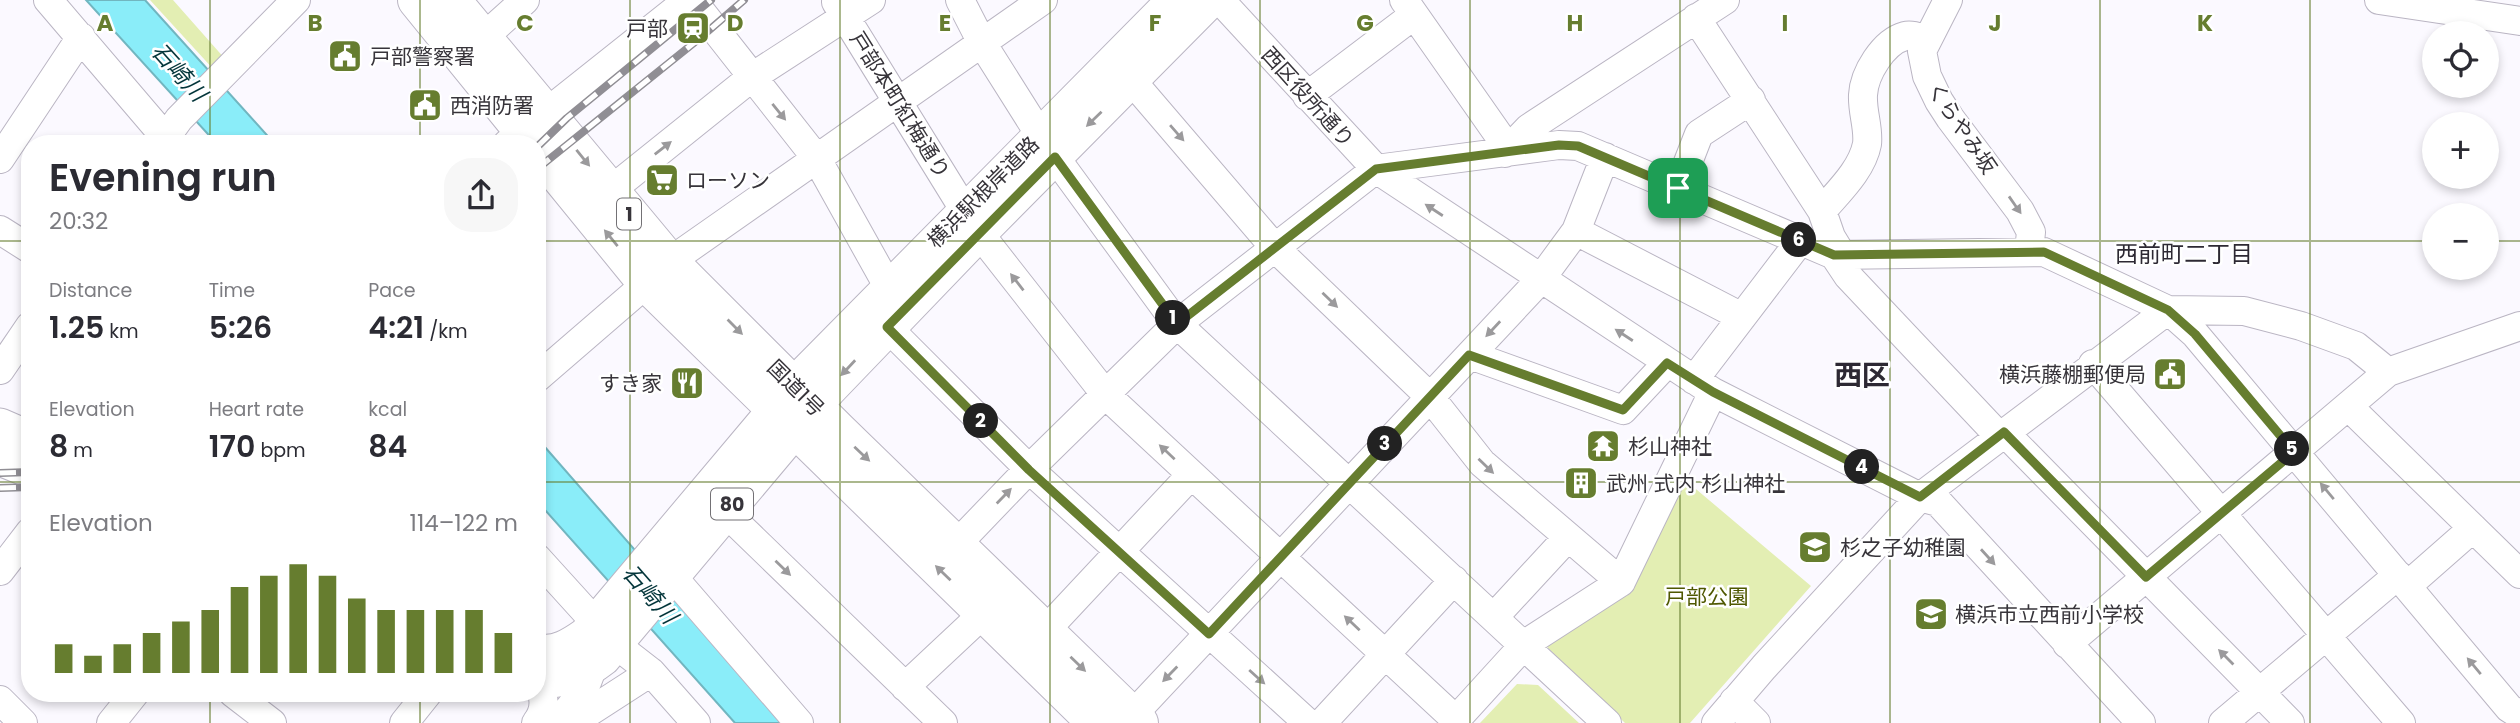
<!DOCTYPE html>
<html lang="en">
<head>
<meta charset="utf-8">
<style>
	:root { --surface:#fff; --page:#f7f7f7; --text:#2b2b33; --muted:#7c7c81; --accent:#667d2f }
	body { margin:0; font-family:Poppins,"Noto Sans JP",sans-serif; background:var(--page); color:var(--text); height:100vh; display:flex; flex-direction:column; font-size:26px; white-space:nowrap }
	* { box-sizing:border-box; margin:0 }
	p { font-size:23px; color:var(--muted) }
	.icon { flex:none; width:38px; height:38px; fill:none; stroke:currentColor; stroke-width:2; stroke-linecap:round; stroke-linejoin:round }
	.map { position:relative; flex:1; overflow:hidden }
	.side { position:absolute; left:21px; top:135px; width:525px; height:567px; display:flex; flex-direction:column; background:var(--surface); border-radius:28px; box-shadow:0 4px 10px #0003 }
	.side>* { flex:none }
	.controls { position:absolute; left:2422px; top:21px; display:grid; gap:14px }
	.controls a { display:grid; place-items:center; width:77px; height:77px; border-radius:50%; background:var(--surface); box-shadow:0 4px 10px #0003; font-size:35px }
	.pin { position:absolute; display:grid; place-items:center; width:60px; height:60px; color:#fff; margin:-30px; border-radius:14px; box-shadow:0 4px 10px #0006 }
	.km { position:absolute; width:35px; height:35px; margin:-18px; border-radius:50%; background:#222; color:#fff; font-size:19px; line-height:35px; text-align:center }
	.round { display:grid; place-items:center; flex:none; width:74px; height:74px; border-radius:28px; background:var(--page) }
	.summary { display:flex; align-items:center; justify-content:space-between; height:119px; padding:0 28px }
	h1 { font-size:38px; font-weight:600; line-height:52px }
	.metrics { display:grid; grid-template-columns:repeat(3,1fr); gap:10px; height:119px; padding:7px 28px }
	.metrics div { display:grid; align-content:center }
	.metrics b { font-size:30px; font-weight:600 }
	.metrics small { font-size:19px; font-weight:400 }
	.metrics p { font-size:19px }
	.chart { height:196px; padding:14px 28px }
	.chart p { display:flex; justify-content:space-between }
	.chart svg { width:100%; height:126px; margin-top:7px; stroke:var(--accent); stroke-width:6 }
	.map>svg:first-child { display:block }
	.green { fill:#e3eeb3 }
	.water { fill:#8aedf9; stroke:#71b6c0; stroke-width:2 }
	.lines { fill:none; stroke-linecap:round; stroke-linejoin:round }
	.minor-casing { stroke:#bab5c3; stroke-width:30 }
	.major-casing { stroke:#bab5c3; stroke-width:37 }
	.highway-casing { stroke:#bab5c3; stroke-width:40 }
	.minor { stroke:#fff; stroke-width:28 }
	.major { stroke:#fff; stroke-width:35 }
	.highway { stroke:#fff; stroke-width:38 }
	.rail-casing { stroke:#908e94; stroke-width:8 }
	.rail { stroke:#fff; stroke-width:5; stroke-dasharray:16; stroke-linecap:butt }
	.oneway { fill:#9b9a9c }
	.route-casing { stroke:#fff; stroke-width:14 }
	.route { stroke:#667d2f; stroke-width:9 }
	.grid { fill:none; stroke:#667d2f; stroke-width:2; stroke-opacity:0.55 }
	.labels { text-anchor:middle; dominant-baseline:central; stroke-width:5; stroke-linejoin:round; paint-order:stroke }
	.shield { fill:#fff; stroke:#737175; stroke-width:2 }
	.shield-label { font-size:19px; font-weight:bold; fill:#37343a }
	.poi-label { font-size:21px; fill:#37343a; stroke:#fff; text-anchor:start }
	.street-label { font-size:21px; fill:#37343a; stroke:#fff }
	.park-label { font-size:21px; fill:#4f5801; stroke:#fff }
	.water-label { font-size:23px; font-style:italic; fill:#03353a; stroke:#fff }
	.neighbourhood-label { font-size:23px; fill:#2d2933; stroke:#fff }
	.district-label { font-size:28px; font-weight:bold; fill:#2d2933; stroke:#fff }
	.grid-label { font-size:23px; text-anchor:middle; font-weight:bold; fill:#667d2f; stroke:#fff; stroke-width:5; stroke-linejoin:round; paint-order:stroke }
</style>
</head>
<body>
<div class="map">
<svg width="2520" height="723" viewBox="0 0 2520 723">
	<rect width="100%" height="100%" fill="#fbf9ff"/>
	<!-- green -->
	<path class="green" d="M150 0H173L226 60 215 71Z
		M1684 479 1811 586 1690 723H1625L1543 643 1630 591Z
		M1517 684 1538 685 1579 723H1480Z"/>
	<!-- water -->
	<path class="water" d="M86 0H145L274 143H216Z
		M537 438 786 723H735L537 501Z"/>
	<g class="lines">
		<!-- minor casing -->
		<g class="minor-casing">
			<path id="minor" d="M48 0 171 144
				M692 0 817 159 889 288
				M960 0 982 43 1040 135
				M1220 0 1376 169 1559 145 1578 146 1834 255 2044 252 2168 310 2195 334 2509 708 2520 715
				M1404 0 1500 137 1505 153 1529 128 1725 0
				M1948 0 1922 51 1927 76 1939 101 1950 118 2020 211 2031 232 2029 251
				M2379 0 2520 21
				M836 2 965 211
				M1696 18 1822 211 1831 237 1842 255
				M484 37 525 0
				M1132 81 1275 248 1430 397 1482 463 1621 582
				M1307 96 1414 15
				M161 144 179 119 296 0
				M507 144 688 0
				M1055 157 1177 324 1607 723
				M0 159 81 37
				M1678 188 1699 134 1751 100
				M610 191 752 77 871 0
				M1822 211C1838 192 1862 170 1867 144 1869 128 1862 112 1863 95 1864 74 1883 42 1905 36 1912 34 1920 38 1926 40
				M0 230 30 249
				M1576 231 1742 317
				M979 233 1106 395 1456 720
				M1834 255 1848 276 1999 436
				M669 262 1043 0
				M887 327 1029 469 1308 723
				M1470 355 1623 410 1667 363
				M2093 364 2401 723
				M0 370 30 326
				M537 378 647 283
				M1694 380 1800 241
				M2348 406 2520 574
				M2004 432 2290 723
				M725 512 943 723
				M956 545 1029 469 1177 324 1376 169 1713 392 1920 497 1938 502 2141 723
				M537 558 615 644 651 672 696 723
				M0 571 30 532
				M672 576 799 723
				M2407 586 2473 528
				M1495 616 1568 537
				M1045 631 1191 475
				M2067 644 2388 372 2520 326
				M905 687 984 613
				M233 693 272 723
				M0 700 23 723
				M1734 701 1756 723
				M111 723 135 693
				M404 723 428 693
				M536 723C547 709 544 697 539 681
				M557 723C573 704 594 682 593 656
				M579 723 586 714 651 672
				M1125 723 1540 280 1576 231 1605 157
				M1322 723 1454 580
				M1453 723 1525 644 1621 582 1713 392
				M1716 723 1764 667 1920 497 2168 310 2244 311 2301 326 2356 346 2388 372
				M2223 723 2398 575"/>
		</g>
		<!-- major casing -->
		<g class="major-casing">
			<path id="major" d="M0 426 30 439
				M0 458 30 470
				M537 651C555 656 572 645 586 635L808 371 1175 0
				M537 680C562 682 584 673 603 658L828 390 979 233 1210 0"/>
		</g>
		<!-- highway casing -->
		<g class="highway-casing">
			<path id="highway" d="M417 0 534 144
				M451 0 669 262 838 431 1139 723
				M537 148 647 283 1097 723"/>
		</g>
		<!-- minor -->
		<use href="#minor" class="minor"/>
		<!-- major -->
		<use href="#major" class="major"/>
		<!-- highway -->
		<use href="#highway" class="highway"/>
		<!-- rail casing -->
		<g class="rail-casing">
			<path id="rail" d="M537 147 567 118 711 0
				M537 169 700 38 744 0
				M0 473 30 472
				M0 488 30 487"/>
		</g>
		<!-- rail -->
		<use href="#rail" class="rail"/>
	</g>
	<!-- one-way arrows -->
	<defs><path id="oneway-solid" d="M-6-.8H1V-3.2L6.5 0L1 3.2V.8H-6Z" transform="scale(1.75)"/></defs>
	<g class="oneway">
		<use href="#oneway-solid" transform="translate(779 112) rotate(51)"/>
		<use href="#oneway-solid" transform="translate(1094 119) rotate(136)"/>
		<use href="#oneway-solid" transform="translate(1177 133) rotate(49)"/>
		<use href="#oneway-solid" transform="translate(663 148) rotate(-38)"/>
		<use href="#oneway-solid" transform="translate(583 158) rotate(51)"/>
		<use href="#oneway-solid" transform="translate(2015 205) rotate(55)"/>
		<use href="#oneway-solid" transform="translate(1434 210) rotate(-147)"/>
		<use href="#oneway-solid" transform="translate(611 238) rotate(-129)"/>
		<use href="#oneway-solid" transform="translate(1017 282) rotate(-128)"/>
		<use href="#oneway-solid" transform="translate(1330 300) rotate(44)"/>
		<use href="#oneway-solid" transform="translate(735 327) rotate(45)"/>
		<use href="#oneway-solid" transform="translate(1493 329) rotate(133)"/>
		<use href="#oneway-solid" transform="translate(1624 335) rotate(-147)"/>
		<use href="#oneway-solid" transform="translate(848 368) rotate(133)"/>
		<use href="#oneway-solid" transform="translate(1167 452) rotate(-137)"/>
		<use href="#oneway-solid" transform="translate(862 454) rotate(43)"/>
		<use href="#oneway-solid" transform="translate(1486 466) rotate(44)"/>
		<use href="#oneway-solid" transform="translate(2327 491) rotate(-130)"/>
		<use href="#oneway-solid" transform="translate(1004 496) rotate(-46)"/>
		<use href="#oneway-solid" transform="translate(1988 557) rotate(48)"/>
		<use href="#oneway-solid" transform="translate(783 568) rotate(44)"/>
		<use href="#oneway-solid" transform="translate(943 573) rotate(-136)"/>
		<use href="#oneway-solid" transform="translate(1352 623) rotate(-137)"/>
		<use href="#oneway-solid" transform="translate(2226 657) rotate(-135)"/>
		<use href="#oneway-solid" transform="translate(1078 664) rotate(44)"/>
		<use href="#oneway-solid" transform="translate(2474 666) rotate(-130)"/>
		<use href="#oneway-solid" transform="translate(1170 674) rotate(134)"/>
		<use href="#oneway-solid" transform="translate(1257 677) rotate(42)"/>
	</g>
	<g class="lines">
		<!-- route casing -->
		<g class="route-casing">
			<path id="route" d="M1559 145 1578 146 1834 255 2044 252 2168 310 2195 334 2294 452 2146 577 2004 432 1920 497 1713 392 1667 363 1623 410 1469 355 1209 634 1029 470 887 327 1055 157 1177 324 1376 169Z"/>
		</g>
		<!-- route -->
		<use href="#route" class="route"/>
	</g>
	<!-- grid -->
	<path class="grid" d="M210 0V144M420 0V144M630 0V723M840 0V723M1050 0V723M1260 0V723M1470 0V723M1680 0V723M1890 0V723M2100 0V723M2310 0V723M0 241H30M537 241H2434M2487 241H2520M0 482H30M537 482H2520M210 693V723M420 693V723"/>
	<!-- icons -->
	<defs>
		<g id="station-square" transform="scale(1.75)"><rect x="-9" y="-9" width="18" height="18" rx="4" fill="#667d2f" stroke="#fff"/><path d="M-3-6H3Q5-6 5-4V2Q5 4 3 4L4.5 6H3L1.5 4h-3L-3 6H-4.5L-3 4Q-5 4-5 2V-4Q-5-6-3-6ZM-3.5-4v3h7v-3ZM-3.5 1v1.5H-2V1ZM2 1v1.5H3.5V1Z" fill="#fff"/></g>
		<g id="civic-square" transform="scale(1.75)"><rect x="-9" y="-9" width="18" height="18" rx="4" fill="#667d2f" stroke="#fff"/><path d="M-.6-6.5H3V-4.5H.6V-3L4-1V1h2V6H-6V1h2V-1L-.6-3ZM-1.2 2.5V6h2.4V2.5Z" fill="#fff"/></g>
		<g id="supermarket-square" transform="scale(1.75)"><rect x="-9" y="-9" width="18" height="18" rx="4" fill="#667d2f" stroke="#fff"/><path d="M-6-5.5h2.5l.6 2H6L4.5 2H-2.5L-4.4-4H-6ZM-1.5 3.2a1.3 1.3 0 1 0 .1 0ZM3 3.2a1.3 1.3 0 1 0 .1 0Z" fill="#fff"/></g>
		<g id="restaurant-square" transform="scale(1.75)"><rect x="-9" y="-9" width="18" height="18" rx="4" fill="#667d2f" stroke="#fff"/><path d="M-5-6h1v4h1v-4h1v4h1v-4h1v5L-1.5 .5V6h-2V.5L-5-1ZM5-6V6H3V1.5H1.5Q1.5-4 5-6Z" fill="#fff"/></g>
		<g id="temple-square" transform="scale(1.75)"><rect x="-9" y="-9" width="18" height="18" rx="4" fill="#667d2f" stroke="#fff"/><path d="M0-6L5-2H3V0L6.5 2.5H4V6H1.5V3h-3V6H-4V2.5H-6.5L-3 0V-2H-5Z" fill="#fff"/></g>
		<g id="building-square" transform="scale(1.75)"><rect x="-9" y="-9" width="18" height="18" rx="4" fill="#667d2f" stroke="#fff"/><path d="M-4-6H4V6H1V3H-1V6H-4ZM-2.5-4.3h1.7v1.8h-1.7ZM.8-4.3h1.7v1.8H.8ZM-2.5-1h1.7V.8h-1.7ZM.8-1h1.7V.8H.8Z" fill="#fff"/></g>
		<g id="school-square" transform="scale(1.75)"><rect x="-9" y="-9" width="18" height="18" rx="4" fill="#667d2f" stroke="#fff"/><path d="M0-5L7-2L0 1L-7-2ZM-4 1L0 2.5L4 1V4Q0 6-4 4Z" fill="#fff"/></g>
	</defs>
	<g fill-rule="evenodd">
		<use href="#station-square" x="693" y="28"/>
		<use href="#civic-square" x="345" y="56"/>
		<use href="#civic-square" x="425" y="105"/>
		<use href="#supermarket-square" x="662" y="180"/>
		<use href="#civic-square" x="2170" y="374"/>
		<use href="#restaurant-square" x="687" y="383"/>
		<use href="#temple-square" x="1603" y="446"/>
		<use href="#building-square" x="1581" y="483"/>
		<use href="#school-square" x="1815" y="547"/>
		<use href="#school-square" x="1931" y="614"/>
	</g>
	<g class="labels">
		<!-- shield labels -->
		<g class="shield">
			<rect x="617" y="198.5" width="24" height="31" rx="5"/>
			<rect x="711" y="488.5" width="42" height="31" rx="5"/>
		</g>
		<g class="shield-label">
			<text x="629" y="214">1</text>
			<text x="732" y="504">80</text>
		</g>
		<!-- poi labels -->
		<g class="poi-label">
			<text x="668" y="28" text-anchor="end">戸部</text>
			<text x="370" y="56">戸部警察署</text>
			<text x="450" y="105">西消防署</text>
			<text x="686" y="180">ローソン</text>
			<text x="2146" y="374" text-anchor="end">横浜藤棚郵便局</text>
			<text x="662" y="383" text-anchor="end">すき家</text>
			<text x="1628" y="446">杉山神社</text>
			<text x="1606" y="483">武州 式内 杉山神社</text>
			<text x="1840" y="547">杉之子幼稚園</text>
			<text x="1955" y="614">横浜市立西前小学校</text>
		</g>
		<!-- street labels -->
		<g class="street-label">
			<text transform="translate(1308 97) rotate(48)">西区役所通り</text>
			<text transform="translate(900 105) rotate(58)">戸部本町紅梅通り</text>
			<text transform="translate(1962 128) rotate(56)">くらやみ坂</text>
			<text transform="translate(983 192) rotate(-45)">横浜駅根岸道路</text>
			<text transform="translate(796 388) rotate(45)">国道1号</text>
		</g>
		<!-- park labels -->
		<g class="park-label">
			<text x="1707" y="596">戸部公園</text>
		</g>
		<!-- water labels -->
		<g class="water-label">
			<text transform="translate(179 72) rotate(48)">石崎川</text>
			<text transform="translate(650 594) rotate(49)">石崎川</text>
		</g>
		<!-- neighbourhood labels -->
		<g class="neighbourhood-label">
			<text x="2184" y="254">西前町二丁目</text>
		</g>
		<!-- district labels -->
		<g class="district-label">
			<text x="1862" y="375">西区</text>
		</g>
	</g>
	<g class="grid-label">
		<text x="105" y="31">A</text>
		<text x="315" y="31">B</text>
		<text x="525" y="31">C</text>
		<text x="735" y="31">D</text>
		<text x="945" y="31">E</text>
		<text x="1155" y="31">F</text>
		<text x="1365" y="31">G</text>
		<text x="1575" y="31">H</text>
		<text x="1785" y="31">I</text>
		<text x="1995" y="31">J</text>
		<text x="2205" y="31">K</text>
	</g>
</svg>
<div class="controls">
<a><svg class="icon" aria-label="locate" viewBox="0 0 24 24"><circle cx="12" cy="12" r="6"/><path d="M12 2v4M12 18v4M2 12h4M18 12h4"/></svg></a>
<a>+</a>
<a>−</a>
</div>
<div class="pin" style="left:1678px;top:188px;background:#1e9e55"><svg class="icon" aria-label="arrive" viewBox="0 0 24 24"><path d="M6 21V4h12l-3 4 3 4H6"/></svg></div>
<b class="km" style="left:1173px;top:318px">1</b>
<b class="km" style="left:981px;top:421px">2</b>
<b class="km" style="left:1385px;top:444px">3</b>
<b class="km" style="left:1862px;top:467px">4</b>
<b class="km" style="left:2292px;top:449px">5</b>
<b class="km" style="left:1799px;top:240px">6</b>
<section class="side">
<div class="summary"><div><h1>Evening run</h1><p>20:32</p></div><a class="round"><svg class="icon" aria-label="share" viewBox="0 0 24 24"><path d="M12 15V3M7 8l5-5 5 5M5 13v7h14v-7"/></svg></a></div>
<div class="metrics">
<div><p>Distance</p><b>1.25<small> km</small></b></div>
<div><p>Time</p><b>5:26</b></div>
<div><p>Pace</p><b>4:21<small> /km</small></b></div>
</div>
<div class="metrics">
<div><p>Elevation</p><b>8<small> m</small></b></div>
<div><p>Heart rate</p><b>170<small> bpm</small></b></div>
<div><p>kcal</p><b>84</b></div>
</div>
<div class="chart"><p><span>Elevation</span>114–122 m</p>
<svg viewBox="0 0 160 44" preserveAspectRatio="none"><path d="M5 44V34M15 44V38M25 44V34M35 44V30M45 44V26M55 44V22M65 44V14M75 44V10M85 44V6M95 44V10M105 44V18M115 44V22M125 44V22M135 44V22M145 44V22M155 44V30"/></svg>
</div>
</section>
</div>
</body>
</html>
